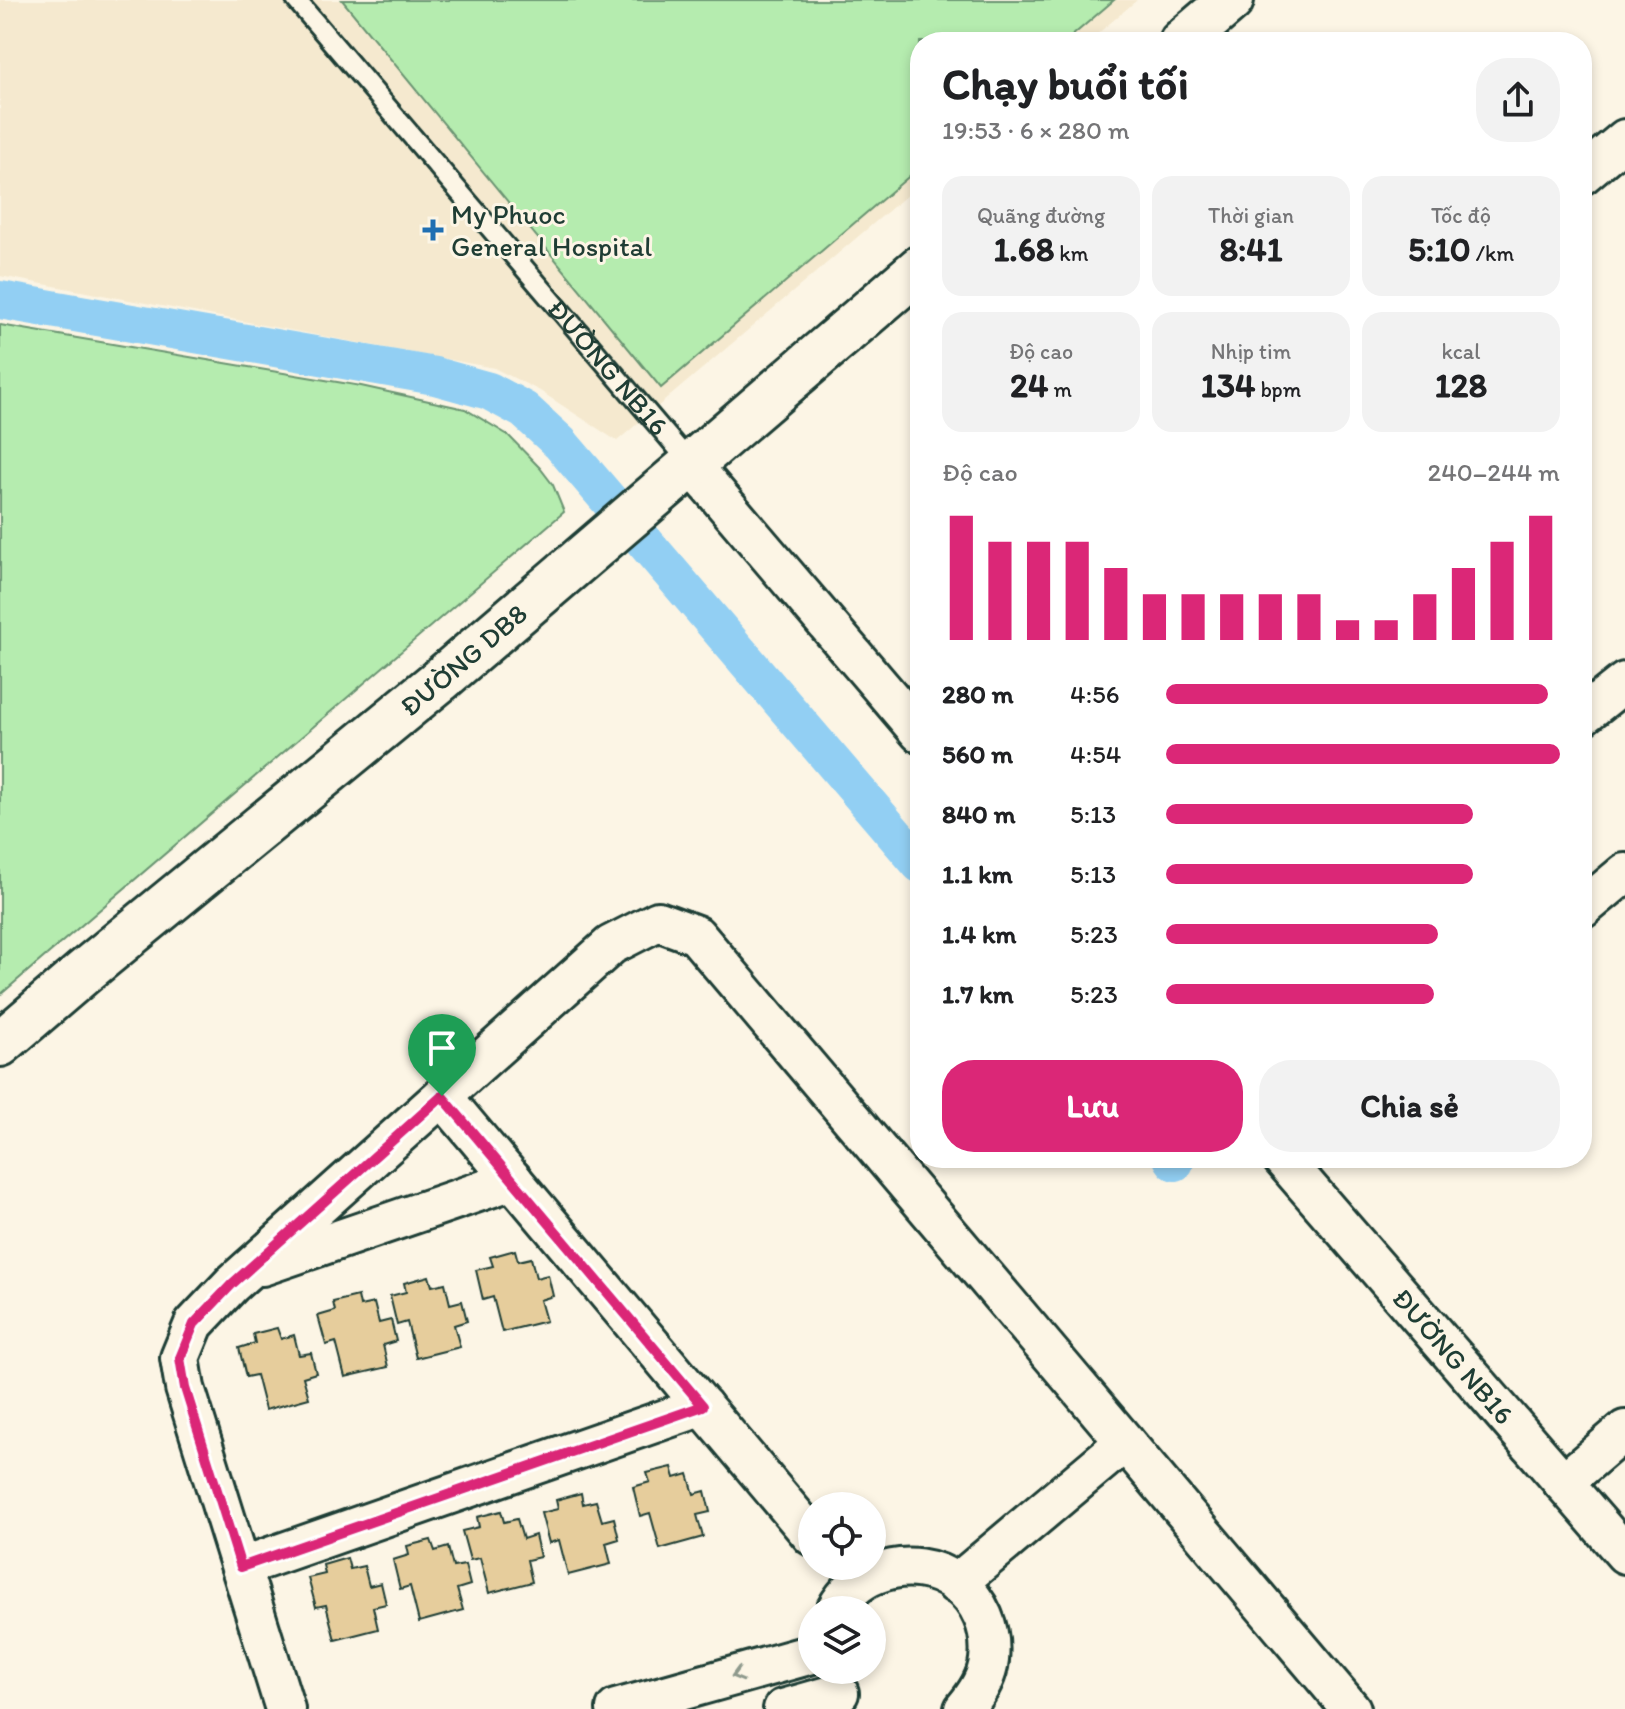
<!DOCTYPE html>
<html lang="vi">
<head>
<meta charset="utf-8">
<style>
	:root { --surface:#fff; --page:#f2f2f2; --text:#202124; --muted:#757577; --accent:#db2777 }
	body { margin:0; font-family:Itim,sans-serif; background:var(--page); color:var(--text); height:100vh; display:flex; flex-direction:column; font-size:30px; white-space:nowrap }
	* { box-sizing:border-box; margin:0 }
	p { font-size:26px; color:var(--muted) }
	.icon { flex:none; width:44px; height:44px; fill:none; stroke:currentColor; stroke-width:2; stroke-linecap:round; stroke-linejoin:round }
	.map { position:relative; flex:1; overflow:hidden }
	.panel { position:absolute; left:910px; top:32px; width:682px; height:1136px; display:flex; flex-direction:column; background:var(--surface); border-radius:32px; box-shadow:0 4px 12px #0003 }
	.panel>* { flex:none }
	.tools { position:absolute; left:798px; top:1492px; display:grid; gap:16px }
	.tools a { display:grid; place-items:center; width:88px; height:88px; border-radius:50%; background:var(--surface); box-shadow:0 4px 12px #0003; font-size:40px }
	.pin { position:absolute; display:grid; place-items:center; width:68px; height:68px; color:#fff; margin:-82px -34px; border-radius:50% 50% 50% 0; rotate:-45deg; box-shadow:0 0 8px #0007 }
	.pin .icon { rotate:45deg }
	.round { display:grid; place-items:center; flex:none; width:84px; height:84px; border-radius:32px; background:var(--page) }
	.head { display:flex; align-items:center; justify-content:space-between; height:136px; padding:0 32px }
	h1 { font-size:44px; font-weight:700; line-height:60px }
	.stats { display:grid; grid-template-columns:repeat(3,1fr); gap:12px; height:136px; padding:8px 32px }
	.stats div { display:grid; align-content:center; border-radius:20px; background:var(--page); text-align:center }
	.stats b { font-size:34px; font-weight:700 }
	.stats small { font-size:22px; font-weight:400 }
	.stats p { font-size:22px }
	.chart { height:224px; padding:16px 32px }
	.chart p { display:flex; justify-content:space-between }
	.chart svg { width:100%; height:144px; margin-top:8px; stroke:var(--accent); stroke-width:6 }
	.primary-button { display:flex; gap:16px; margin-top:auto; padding:16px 32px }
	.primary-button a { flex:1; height:92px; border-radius:32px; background:var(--accent); color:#fff; font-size:32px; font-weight:700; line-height:92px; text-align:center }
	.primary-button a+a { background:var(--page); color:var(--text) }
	ul { padding:0 32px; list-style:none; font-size:26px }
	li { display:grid; grid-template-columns:128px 96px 1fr; align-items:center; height:60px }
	li i { height:20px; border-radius:10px; background:var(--accent) }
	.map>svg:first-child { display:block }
	.built { fill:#f5e9cf }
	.green { fill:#b5ecaf; stroke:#6a9472; stroke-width:2 }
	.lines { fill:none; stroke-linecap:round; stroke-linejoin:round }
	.canal { stroke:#92cff3; stroke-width:38 }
	.building { fill:#e6cd9c; stroke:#1f3d34; stroke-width:2 }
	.service-casing { stroke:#1f3d34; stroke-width:24 }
	.minor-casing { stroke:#1f3d34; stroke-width:44 }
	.tertiary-casing { stroke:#1f3d34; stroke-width:50 }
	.service { stroke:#fcf5e5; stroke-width:18 }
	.minor { stroke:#fcf5e5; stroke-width:38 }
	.tertiary { stroke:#fcf5e5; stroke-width:44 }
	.oneway { stroke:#8e998c }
	.route-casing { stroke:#fff; stroke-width:16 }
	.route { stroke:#db2777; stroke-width:10 }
	.poi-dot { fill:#1f6fb2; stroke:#fcf5e5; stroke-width:3 }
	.labels { text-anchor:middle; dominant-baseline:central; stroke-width:6; stroke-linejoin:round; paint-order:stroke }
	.poi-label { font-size:28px; fill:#1f3d34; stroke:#fcf5e5; text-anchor:start }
	.street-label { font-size:28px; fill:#1f3d34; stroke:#fcf5e5 }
</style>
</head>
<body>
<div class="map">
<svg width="1625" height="1709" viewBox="0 0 1625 1709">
	<rect width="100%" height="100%" fill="#fcf5e5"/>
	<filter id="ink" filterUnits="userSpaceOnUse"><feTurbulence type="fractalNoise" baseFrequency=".0125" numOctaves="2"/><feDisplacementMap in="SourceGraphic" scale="16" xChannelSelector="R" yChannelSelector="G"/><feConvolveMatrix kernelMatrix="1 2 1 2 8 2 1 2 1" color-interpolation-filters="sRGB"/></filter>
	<g filter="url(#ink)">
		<!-- built -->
		<path class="built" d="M0 0H1137L1088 42H920V184L617 441 540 391 494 368 0 276Z"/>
		<!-- green -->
		<path class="green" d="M342 0H1114L1065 42H920V167L661 388Z
			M0 325 361 386 465 409 508 435 540 468 553 485 564 512 0 995Z"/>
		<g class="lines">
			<!-- canal -->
			<path class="canal" d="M0 300 435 376 489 391 524 410 560 443 920 864
				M1172 1158 1175 1162"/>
		</g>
		<!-- building -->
		<path class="building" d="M515 1250 518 1261 531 1258 536 1278 548 1275 553 1296 540 1300 546 1321 502 1332 493 1297 483 1300 476 1270 493 1266 490 1257Z
			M429 1276 432 1286 445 1283 450 1304 462 1301 467 1321 454 1325 460 1347 416 1358 407 1322 397 1325 390 1296 406 1292 404 1283Z
			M358 1296 360 1306 374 1303 379 1323 391 1320 396 1341 383 1345 388 1367 345 1377 336 1342 326 1345 318 1316 335 1311 333 1302Z
			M277 1328 281 1339 294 1335 299 1355 311 1353 316 1373 303 1377 309 1398 265 1410 256 1375 246 1377 239 1348 255 1343 253 1334Z
			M672 1467 675 1478 688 1474 694 1494 705 1491 710 1512 697 1515 703 1537 660 1549 650 1513 640 1516 633 1487 650 1482 647 1473Z
			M581 1493 583 1504 596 1501 602 1521 614 1518 619 1539 606 1543 611 1564 568 1575 559 1540 549 1543 541 1513 558 1509 556 1500Z
			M501 1511 504 1522 517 1519 523 1539 535 1535 540 1557 527 1560 532 1582 489 1593 480 1558 470 1560 462 1531 479 1527 477 1517Z
			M431 1540 435 1551 448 1547 453 1567 465 1565 470 1585 457 1589 463 1610 419 1622 410 1586 400 1589 393 1560 409 1555 407 1546Z
			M347 1558 350 1569 364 1566 369 1586 381 1583 386 1604 373 1607 378 1629 335 1640 326 1605 316 1607 308 1578 325 1574 323 1565Z"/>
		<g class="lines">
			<!-- service casing -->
			<g class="service-casing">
				<g id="service">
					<path id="s1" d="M296 0 691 464"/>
				</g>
			</g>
			<!-- minor casing -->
			<g class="minor-casing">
				<g id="minor">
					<path d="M1582 175 1625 139"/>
					<path d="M691 464 920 733"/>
					<path d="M1582 716 1625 682"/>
					<path d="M1582 909 1625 873"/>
					<path d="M442 1096 812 1536"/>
					<path id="s2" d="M1282 1158 1625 1554"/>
					<path d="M262 1266 513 1180"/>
					<path d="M1563 1483 1625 1430"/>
					<path d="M241 1567 703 1406"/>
					<path d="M956 1584 1125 1442"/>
					<path d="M836 1610C845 1593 858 1581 876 1574 936 1550 996 1596 989 1660 987 1678 976 1695 964 1709"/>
					<path d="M285 1709 185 1388 180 1358 194 1324 232 1284 611 945 658 921 696 935 1351 1709"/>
					<path d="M616 1709 812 1654"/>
					<path d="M783 1709 839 1693"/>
				</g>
			</g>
			<!-- tertiary casing -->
			<g class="tertiary-casing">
				<g id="tertiary">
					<path d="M1182 42 1231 0"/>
					<path id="s3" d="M0 1044 84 972 440 680 920 268"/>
				</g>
			</g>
			<!-- service -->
			<use href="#service" class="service"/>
			<!-- minor -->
			<use href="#minor" class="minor"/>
			<!-- tertiary -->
			<use href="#tertiary" class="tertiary"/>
		</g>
		<!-- one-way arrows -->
		<defs><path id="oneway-chevron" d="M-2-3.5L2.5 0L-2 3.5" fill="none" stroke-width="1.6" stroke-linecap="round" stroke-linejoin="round" transform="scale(2)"/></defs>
		<use class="oneway" href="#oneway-chevron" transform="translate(737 1675) rotate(164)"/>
	</g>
	<g class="lines" filter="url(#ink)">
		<!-- route casing -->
		<g class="route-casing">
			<path id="route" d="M442 1096 703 1406 241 1567 185 1388 180 1358 194 1324 232 1284Z"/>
		</g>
		<!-- route -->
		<use href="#route" class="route"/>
	</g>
	<!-- markers -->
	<path class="poi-dot" d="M429 218h8v8h8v8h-8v8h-8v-8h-8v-8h8z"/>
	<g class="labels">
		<!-- poi labels -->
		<g class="poi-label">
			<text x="451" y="214">My Phuoc<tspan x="451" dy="32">General Hospital</tspan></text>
		</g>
		<!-- street labels -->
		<g class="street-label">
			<text stroke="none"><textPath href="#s1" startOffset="482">ĐƯỜNG NB16</textPath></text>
			<text stroke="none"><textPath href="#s3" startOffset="602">ĐƯỜNG DB8</textPath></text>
			<text stroke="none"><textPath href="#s2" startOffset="262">ĐƯỜNG NB16</textPath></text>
		</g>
	</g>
</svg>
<div class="tools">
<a><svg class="icon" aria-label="locate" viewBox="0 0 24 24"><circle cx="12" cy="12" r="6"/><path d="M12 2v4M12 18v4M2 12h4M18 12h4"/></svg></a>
<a><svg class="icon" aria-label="layers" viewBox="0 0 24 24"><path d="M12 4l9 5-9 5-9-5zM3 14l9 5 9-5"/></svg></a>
</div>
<div class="pin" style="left:442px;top:1096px;background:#1e9e55"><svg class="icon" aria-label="arrive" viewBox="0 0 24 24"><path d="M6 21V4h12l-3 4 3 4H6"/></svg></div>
<section class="panel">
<div class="head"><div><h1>Chạy buổi tối</h1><p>19:53 · 6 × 280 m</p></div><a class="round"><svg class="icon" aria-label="share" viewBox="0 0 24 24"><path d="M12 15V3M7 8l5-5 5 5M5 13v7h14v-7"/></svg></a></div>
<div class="stats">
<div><p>Quãng đường</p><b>1.68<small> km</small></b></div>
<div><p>Thời gian</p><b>8:41</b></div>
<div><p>Tốc độ</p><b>5:10<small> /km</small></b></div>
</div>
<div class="stats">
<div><p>Độ cao</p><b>24<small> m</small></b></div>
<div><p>Nhịp tim</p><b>134<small> bpm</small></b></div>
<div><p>kcal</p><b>128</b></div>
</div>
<div class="chart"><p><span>Độ cao</span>240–244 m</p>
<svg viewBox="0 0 160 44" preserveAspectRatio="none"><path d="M5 44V6M15 44V14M25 44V14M35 44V14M45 44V22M55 44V30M65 44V30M75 44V30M85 44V30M95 44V30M105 44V38M115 44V38M125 44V30M135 44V22M145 44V14M155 44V6"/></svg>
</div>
<ul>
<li><b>280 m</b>4:56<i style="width:97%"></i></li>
<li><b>560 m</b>4:54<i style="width:100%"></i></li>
<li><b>840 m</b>5:13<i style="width:78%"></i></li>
<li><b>1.1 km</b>5:13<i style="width:78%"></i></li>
<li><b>1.4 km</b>5:23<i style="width:69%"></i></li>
<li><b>1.7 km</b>5:23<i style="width:68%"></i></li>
</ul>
<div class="primary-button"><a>Lưu</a><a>Chia sẻ</a></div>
</section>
</div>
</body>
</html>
